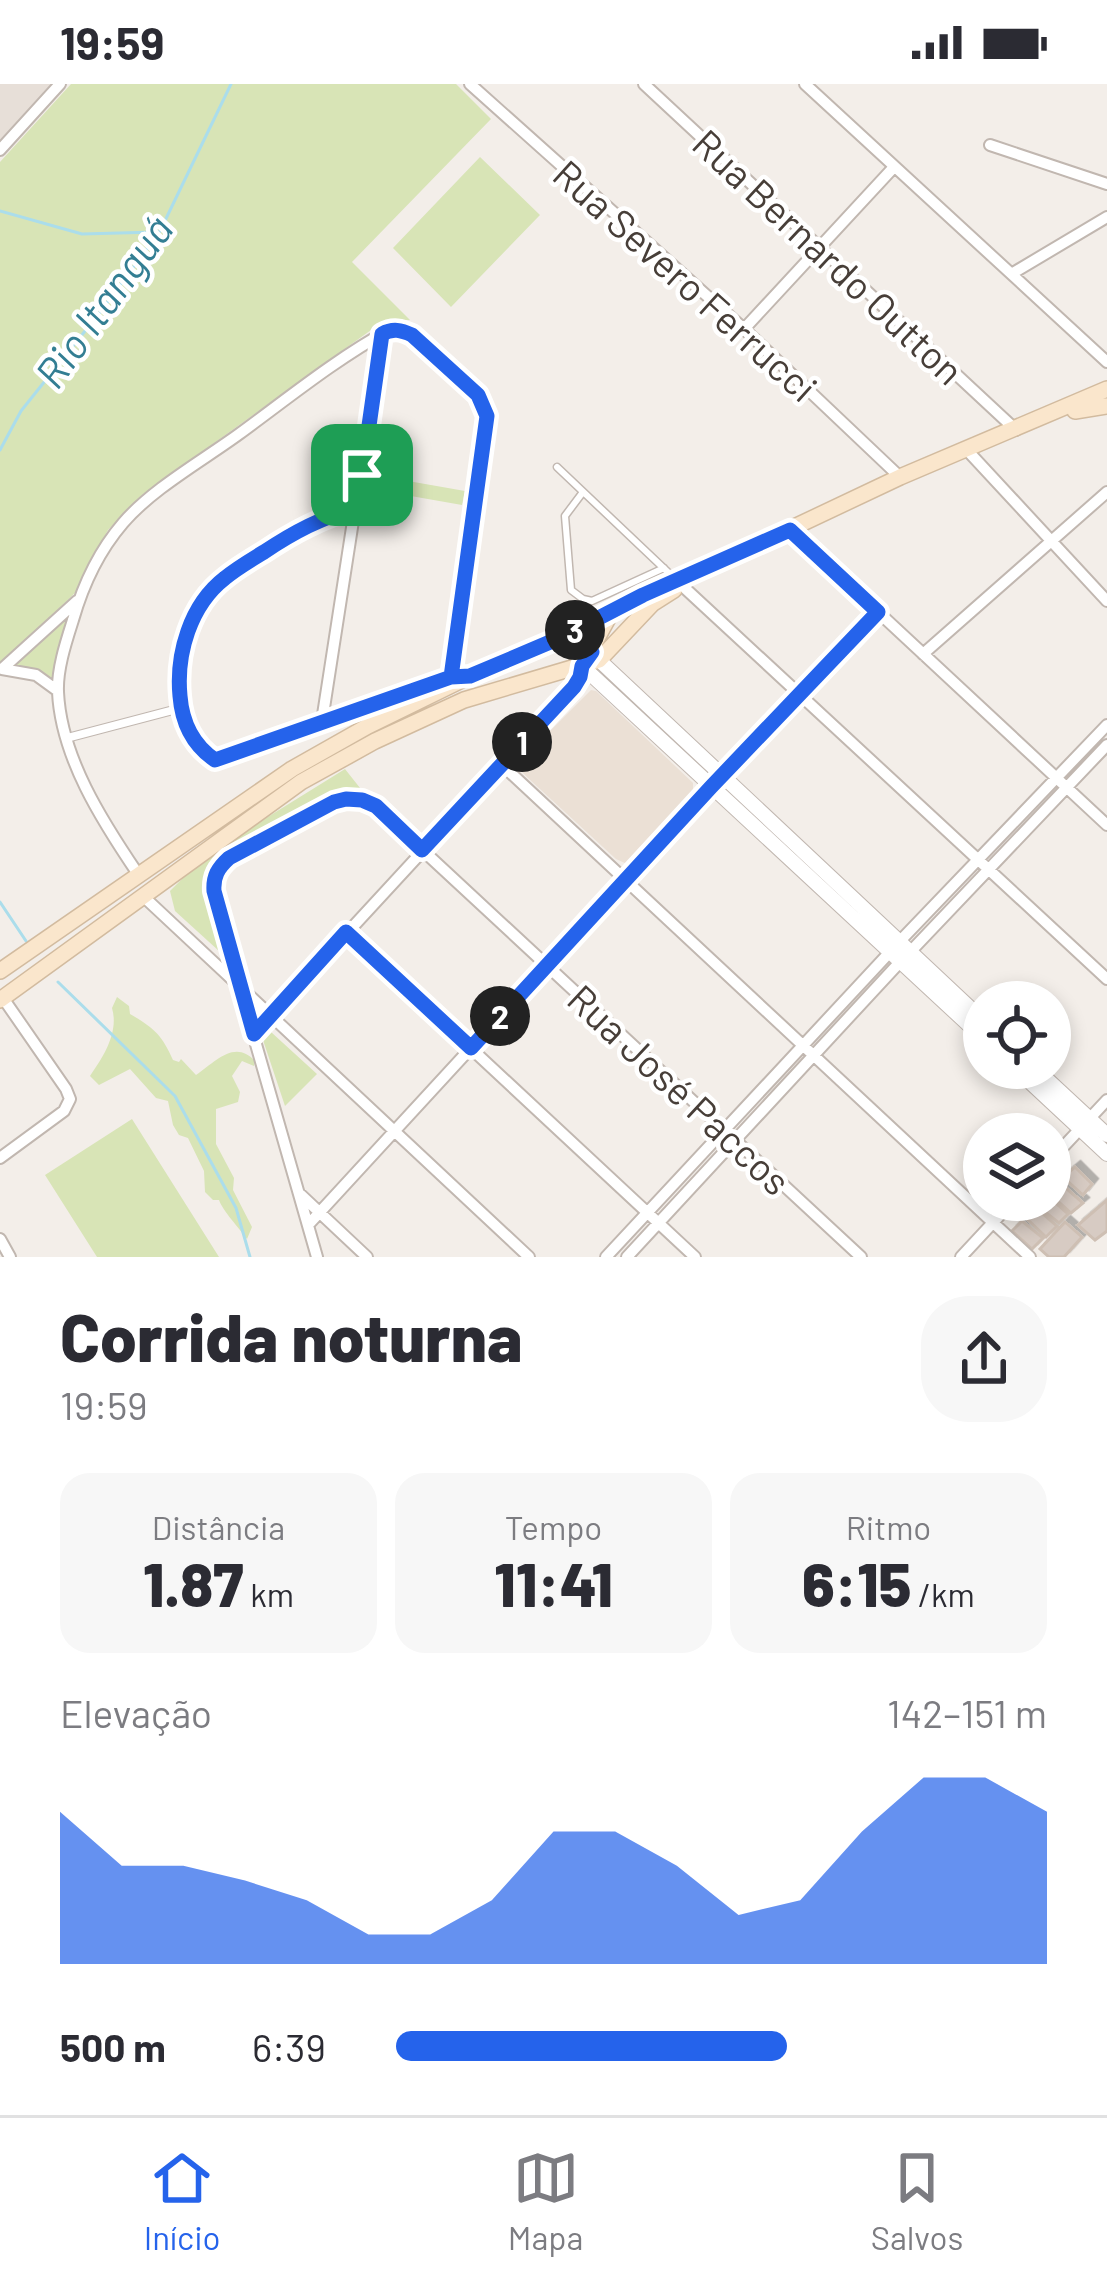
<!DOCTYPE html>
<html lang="pt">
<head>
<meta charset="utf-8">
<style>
	:root { --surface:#fff; --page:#f7f7f7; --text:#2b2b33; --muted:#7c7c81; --line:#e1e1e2; --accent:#2563eb }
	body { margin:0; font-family:Barlow,sans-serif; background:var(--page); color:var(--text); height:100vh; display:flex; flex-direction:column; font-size:45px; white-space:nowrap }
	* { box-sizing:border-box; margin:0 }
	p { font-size:39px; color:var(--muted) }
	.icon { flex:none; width:66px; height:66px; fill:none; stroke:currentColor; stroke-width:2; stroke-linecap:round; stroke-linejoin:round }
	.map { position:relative; height:1173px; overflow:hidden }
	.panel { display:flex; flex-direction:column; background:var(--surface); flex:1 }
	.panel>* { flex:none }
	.fabs { position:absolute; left:963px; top:897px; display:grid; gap:24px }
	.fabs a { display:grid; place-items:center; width:108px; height:108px; border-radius:50%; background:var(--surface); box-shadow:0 6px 18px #0003; font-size:60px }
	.pin { position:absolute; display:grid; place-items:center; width:102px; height:102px; color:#fff; margin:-51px; border-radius:24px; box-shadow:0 6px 18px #0006 }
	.km { position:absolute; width:60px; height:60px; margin:-30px; border-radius:50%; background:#222; color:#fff; font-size:33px; line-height:60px; text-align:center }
	.round { display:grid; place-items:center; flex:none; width:126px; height:126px; border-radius:48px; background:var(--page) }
	.summary { display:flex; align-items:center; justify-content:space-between; height:204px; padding:0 60px }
	h1 { font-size:66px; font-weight:800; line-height:90px }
	.stats { display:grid; grid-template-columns:repeat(3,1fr); gap:18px; height:204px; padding:12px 60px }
	.stats div { display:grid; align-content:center; border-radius:30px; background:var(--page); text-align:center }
	.stats b { font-size:60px; font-weight:800 }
	.stats small { font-size:33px; font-weight:400 }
	.stats p { font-size:33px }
	.chart { height:336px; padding:24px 60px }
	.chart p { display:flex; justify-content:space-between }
	.chart svg { width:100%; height:216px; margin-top:12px; fill:var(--accent); opacity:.7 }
	ul { padding:0 60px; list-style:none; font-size:39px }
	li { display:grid; grid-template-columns:192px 144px 1fr; align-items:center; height:90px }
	li i { height:30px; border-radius:15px; background:var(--accent) }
	.status { display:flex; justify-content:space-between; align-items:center; height:84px; padding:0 60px; background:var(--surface); direction:ltr }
	.status svg { height:33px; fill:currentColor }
	.tab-bar { display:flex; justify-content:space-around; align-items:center; height:168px; border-top:3px solid var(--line); background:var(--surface); font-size:33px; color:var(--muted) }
	.tab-bar a { display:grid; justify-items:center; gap:6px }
	.tab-bar .current { color:var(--accent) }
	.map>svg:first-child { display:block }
	.residential { fill:#e7dfd8 }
	.education { fill:#ebe0d5 }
	.green { fill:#d8e4b6 }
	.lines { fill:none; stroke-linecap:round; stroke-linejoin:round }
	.stream { stroke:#abddeb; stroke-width:3 }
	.building { fill:#d7cbc3; stroke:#cebfb3; stroke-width:3; filter:url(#shadow) }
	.service-casing { stroke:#c1b7b0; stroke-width:9 }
	.pedestrian-casing { stroke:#c1b7b0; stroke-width:10 }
	.minor-casing { stroke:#c1b7b0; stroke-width:14 }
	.tertiary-casing { stroke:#c1b7b0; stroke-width:16 }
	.secondary-casing { stroke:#d2bb9f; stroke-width:18 }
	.service { stroke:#fff; stroke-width:6 }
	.pedestrian { stroke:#fff; stroke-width:8 }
	.minor { stroke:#fff; stroke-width:10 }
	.tertiary { stroke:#fff; stroke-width:14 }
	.secondary { stroke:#fae6cc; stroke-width:15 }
	.route-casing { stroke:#fff; stroke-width:24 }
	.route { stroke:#2563eb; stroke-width:15 }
	.labels { text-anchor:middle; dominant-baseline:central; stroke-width:9; stroke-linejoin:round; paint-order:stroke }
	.street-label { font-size:39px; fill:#473e38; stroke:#fff }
	.water-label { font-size:42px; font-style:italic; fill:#337e93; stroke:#fff }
</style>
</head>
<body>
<div class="status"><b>19:59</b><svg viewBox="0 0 49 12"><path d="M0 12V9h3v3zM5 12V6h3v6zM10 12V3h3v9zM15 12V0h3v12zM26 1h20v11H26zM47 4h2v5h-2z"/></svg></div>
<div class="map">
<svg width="1107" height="1173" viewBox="0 0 1107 1173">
	<defs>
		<filter id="shadow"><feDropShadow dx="5.5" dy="-5.5" stdDeviation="0" flood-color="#0004"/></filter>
	</defs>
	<rect width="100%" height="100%" fill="#f3eee9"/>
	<!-- residential -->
	<path class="residential" d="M0 0H51L0 56Z"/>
	<!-- education -->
	<path class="education" d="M591 606 596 607 693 699V708L627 780 616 775 528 694 522 688 519 678Z"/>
	<!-- green -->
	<path class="green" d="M71 0H456L491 35 352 178 410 236H395L378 241 142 411 108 446 75 509 0 581V78Z
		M480 73 540 131 451 223 393 164Z
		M374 391 465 407 462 421 371 405Z
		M69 529 51 597 39 586 12 580Z
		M345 685 364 709C306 714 258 754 208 781L206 806 219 867 175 827 170 807 205 772Z
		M117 913 129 922 130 930C154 944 162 951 173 976L179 978 181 975 196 991C216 977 235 955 255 977L254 982 242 977 232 992 240 1008 238 1018 216 1025V1060L234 1094 233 1106 252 1143 247 1155C239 1144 223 1127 219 1116H213L205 1108 204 1087 188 1054 179 1051 173 1041 168 1017 156 1014 130 985 99 1001 90 992C104 972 119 948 112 924Z
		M271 948 317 990 285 1022 263 956Z
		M132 1035 219 1173H97L45 1091Z"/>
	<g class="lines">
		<!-- stream -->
		<path class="stream" d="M0 127 82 150 157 148
			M0 366 21 327 101 227 160 147 231 0
			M0 818 26 857
			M58 898 175 1012 236 1124 250 1173"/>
	</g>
	<!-- building -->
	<path class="building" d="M1075 1083 1092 1100 1083 1111 1063 1093Z
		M1058 1097 1083 1119 1071 1129 1050 1110V1105Z
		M1050 1114 1068 1130 1059 1139 1035 1120 1039 1116Z
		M1107 1116V1147L1095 1156 1078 1141Z
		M1034 1122 1057 1142 1046 1153 1025 1133Z
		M1022 1137 1043 1154 1032 1165 1012 1147Z
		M1065 1138 1082 1153 1064 1173H1049L1040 1165Z"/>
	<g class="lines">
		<!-- service casing -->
		<g class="service-casing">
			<path id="service" d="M557 383 673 493
				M583 408 565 432 571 506 583 515 592 517 664 484"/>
		</g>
		<!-- pedestrian casing -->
		<g class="pedestrian-casing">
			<path id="pedestrian" d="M67 654 181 624"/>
		</g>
		<!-- minor casing -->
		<g class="minor-casing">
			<path id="minor" d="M470 0 744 245 900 393
				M644 0 1016 346
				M805 0 1107 278
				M990 61 1107 100
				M0 66 60 0
				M1013 189 1107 133
				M744 245 894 83
				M966 365 1107 517
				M357 424C322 432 294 448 264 468 251 476 237 484 224 494 189 522 176 570 180 613 183 639 193 661 215 676L456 593
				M790 446 1107 741
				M676 496 1107 895
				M923 570 1107 408
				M58 607 36 591 2 585 77 517
				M322 637 382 250
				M501 680 1030 1173
				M722 692 878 528
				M138 790C102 737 61 673 58 608 57 585 66 558 73 536 83 501 99 467 123 439 152 405 202 377 239 350 287 315 336 275 389 246L404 247 412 251 478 312 484 321 487 332 451 593
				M144 813 529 1173
				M346 848 695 1173
				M900 857 1107 641
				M911 867 1107 661
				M254 950 574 603 582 582
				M0 1074 64 1027 70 1015 66 1005 3 914
				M1050 1077 1107 1016
				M301 1111 367 1173
				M308 1141 711 703
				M0 1155 10 1173
				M317 1173 239 901 213 797 217 787 229 774 334 718C348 713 363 715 375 722L861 1173
				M606 1173 890 868
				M627 1173 900 878
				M961 1173 1014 1116"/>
		</g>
		<!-- tertiary casing -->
		<g class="tertiary-casing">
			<path id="tertiary" d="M599 576 984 937
				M582 582 984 955
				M1015 984 1107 1070
				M1035 984 1107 1051"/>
		</g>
		<!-- secondary casing -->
		<g class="secondary-casing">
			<path id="secondary" d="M1075 327 1107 322
				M583 580 612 527
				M0 887 292 685 368 642 470 592 562 553 643 511 695 490 900 393 1107 305
				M0 916 301 698 375 657 464 616 599 576 652 520 674 506"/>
		</g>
		<!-- service -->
		<use href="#service" class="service"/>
		<!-- pedestrian -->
		<use href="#pedestrian" class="pedestrian"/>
		<!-- minor -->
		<use href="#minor" class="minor"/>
		<!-- tertiary -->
		<use href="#tertiary" class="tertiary"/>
		<!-- secondary -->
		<use href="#secondary" class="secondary"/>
	</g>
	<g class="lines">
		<!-- route casing -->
		<g class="route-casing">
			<path id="route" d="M362 391 357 424C322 433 294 448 264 468 251 476 237 484 225 494 190 521 176 570 180 612 182 638 193 661 215 676L451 593 470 592 562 553 578 558 592 568 582 582 580 593 574 603 422 766 376 722 362 716 346 715 334 718 229 774C218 784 213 792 214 807L254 950 346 848 471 964 711 703 878 528 790 446 643 511 562 553 470 592 451 593 487 332 478 311 412 251C401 246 393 244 382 250L362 391"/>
		</g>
		<!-- route -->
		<use href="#route" class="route"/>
	</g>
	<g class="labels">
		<!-- street labels -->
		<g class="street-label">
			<text transform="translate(829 172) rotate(43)">Rua Bernardo Outton</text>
			<text transform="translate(686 196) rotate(42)">Rua Severo Ferrucci</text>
			<text transform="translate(680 1005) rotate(43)">Rua José Paccos</text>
		</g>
		<!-- water labels -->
		<g class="water-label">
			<text transform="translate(102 217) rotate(-54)">Rio Itanguá</text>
		</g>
	</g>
</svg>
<div class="fabs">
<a><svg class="icon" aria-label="locate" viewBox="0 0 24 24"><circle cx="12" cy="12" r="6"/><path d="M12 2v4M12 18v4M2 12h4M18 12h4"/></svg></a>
<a><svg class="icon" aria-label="layers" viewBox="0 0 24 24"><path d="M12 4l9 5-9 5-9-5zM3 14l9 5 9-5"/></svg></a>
</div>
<div class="pin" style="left:362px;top:391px;background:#1e9e55"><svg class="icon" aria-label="arrive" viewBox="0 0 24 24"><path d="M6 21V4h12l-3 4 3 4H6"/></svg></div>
<b class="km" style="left:522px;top:658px">1</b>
<b class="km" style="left:500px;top:932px">2</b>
<b class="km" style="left:575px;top:546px">3</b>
</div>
<section class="panel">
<div class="summary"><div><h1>Corrida noturna</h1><p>19:59</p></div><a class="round"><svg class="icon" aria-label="share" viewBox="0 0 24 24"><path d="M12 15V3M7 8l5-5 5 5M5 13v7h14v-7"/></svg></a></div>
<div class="stats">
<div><p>Distância</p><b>1.87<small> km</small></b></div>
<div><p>Tempo</p><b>11:41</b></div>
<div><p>Ritmo</p><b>6:15<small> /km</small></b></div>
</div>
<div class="chart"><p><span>Elevação</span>142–151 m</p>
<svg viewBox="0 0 160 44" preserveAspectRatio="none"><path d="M0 44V13L10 24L20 24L30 27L40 31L50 38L60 38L70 31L80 17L90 17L100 24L110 34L120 31L130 17L140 6L150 6L160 13V44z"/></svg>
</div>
<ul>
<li><b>500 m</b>6:39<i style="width:60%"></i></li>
</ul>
</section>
<nav class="tab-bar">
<a class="current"><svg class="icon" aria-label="home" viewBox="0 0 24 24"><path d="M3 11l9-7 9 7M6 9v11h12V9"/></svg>Início</a>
<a><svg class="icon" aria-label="map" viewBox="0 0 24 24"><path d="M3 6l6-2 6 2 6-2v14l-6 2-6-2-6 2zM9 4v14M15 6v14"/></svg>Mapa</a>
<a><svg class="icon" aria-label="saved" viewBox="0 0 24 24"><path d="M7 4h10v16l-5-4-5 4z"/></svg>Salvos</a>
</nav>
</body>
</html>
